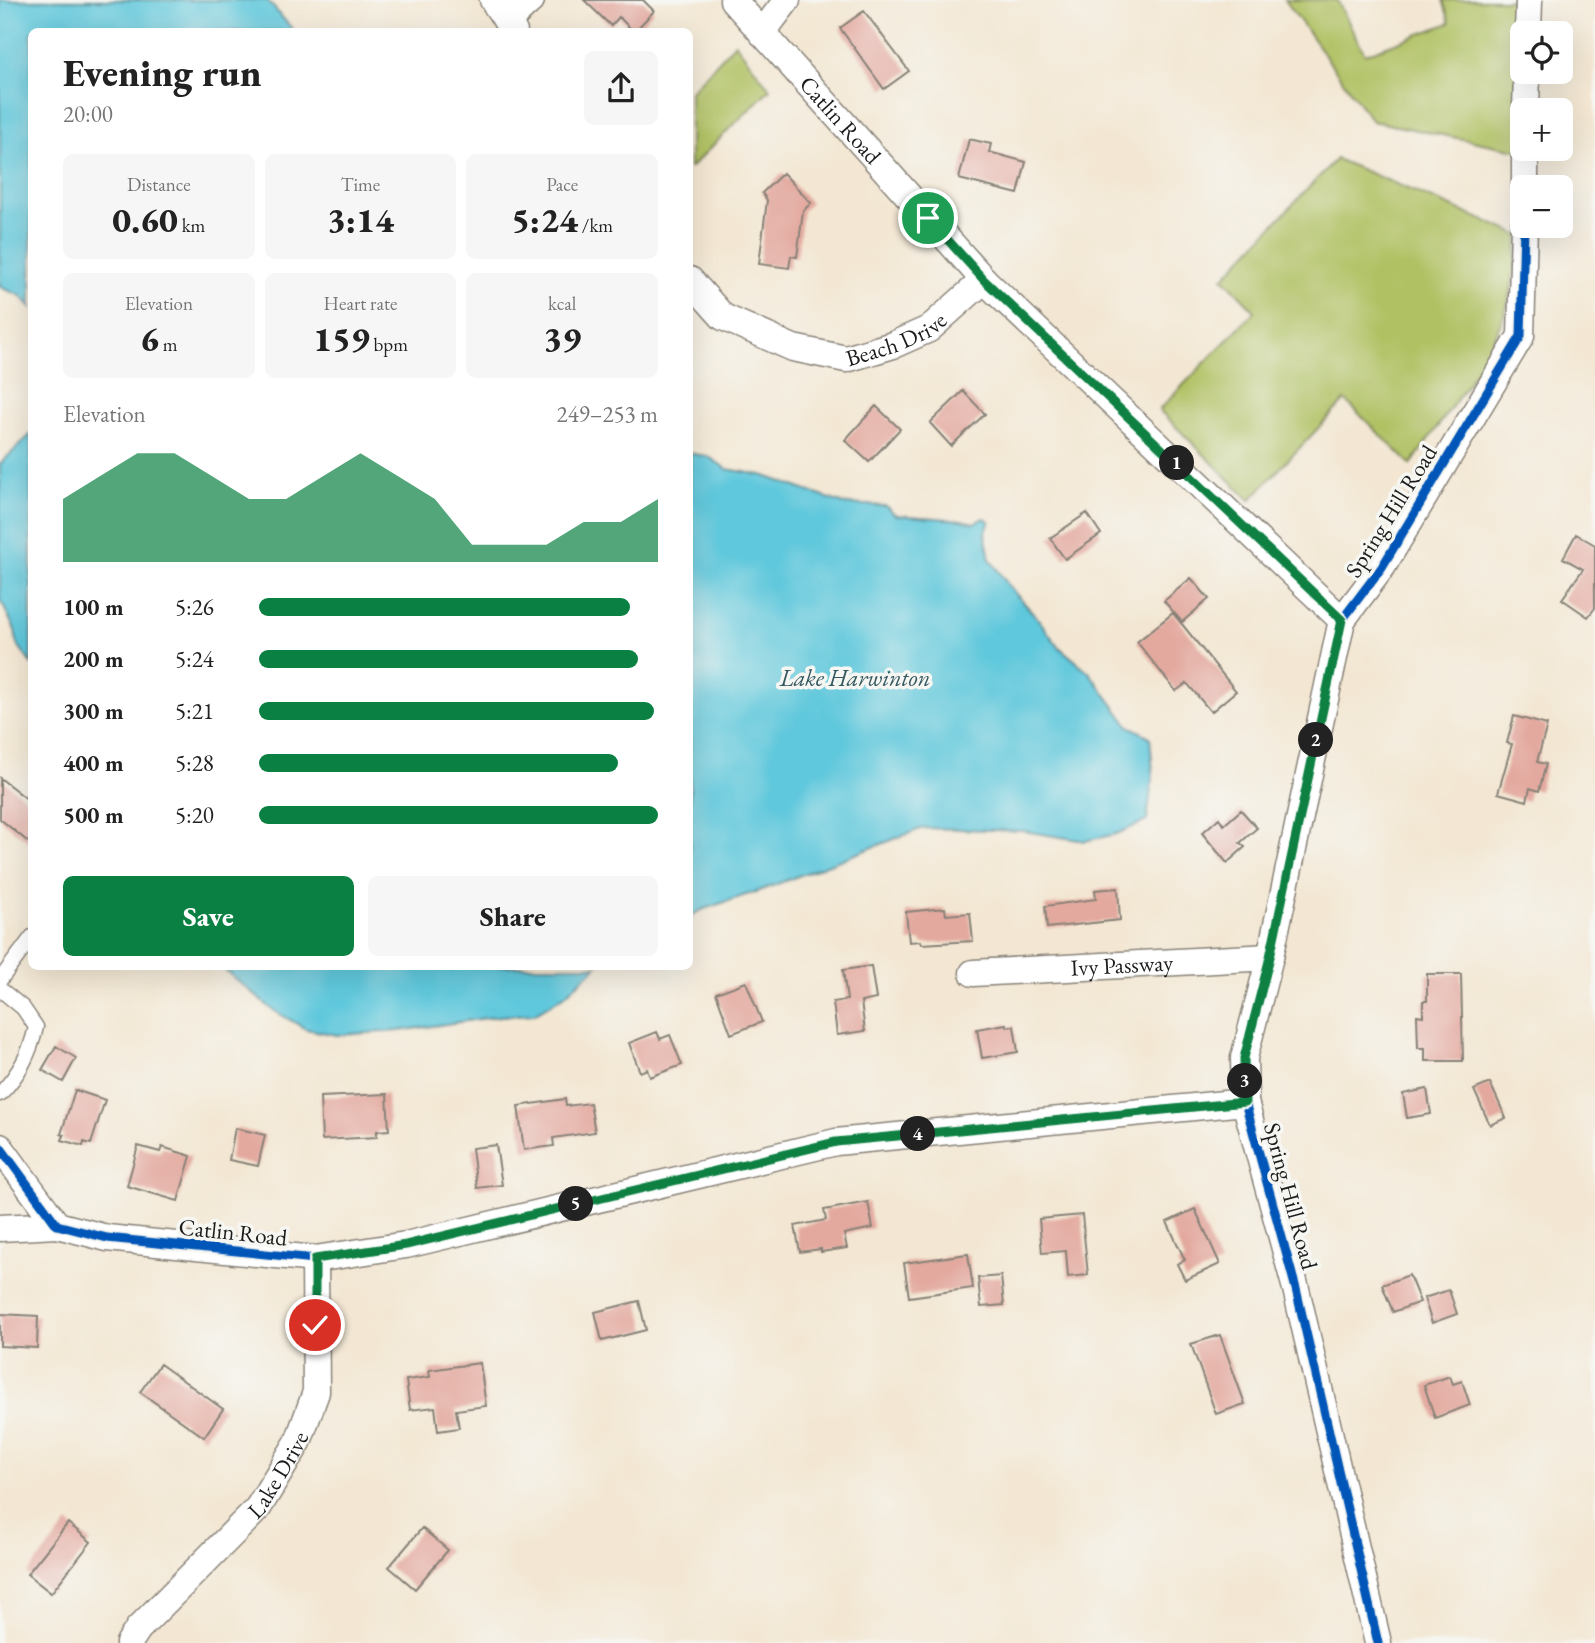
<!DOCTYPE html>
<html lang="en">
<head>
<meta charset="utf-8">
<style>
	:root { --surface:#fff; --page:#f6f6f6; --text:#222; --muted:#767676; --accent:#0b8043 }
	body { margin:0; font-family:"EB Garamond",serif; background:var(--page); color:var(--text); height:100vh; display:flex; flex-direction:column; font-size:26px; white-space:nowrap }
	* { box-sizing:border-box; margin:0 }
	p { font-size:23px; color:var(--muted) }
	.icon { flex:none; width:38px; height:38px; fill:none; stroke:currentColor; stroke-width:2; stroke-linecap:round; stroke-linejoin:round }
	.map { position:relative; flex:1; overflow:hidden }
	.drawer { position:absolute; left:28px; top:28px; width:665px; height:942px; display:flex; flex-direction:column; background:var(--surface); border-radius:10px; box-shadow:0 7px 28px #0002 }
	.drawer>* { flex:none }
	.fabs { position:absolute; left:1510px; top:21px; display:grid; gap:14px }
	.fabs a { display:grid; place-items:center; width:63px; height:63px; border-radius:10px; background:var(--surface); box-shadow:0 7px 28px #0002; font-size:35px }
	.pin { position:absolute; display:grid; place-items:center; width:60px; height:60px; color:#fff; margin:-30px; border:4px solid #fff; border-radius:50%; box-shadow:0 2px 7px #0007 }
	.km { position:absolute; width:35px; height:35px; margin:-18px; border-radius:50%; background:#222; color:#fff; font-size:19px; line-height:35px; text-align:center }
	.round { display:grid; place-items:center; flex:none; width:74px; height:74px; border-radius:10px; background:var(--page) }
	.overview { display:flex; align-items:center; justify-content:space-between; height:119px; padding:0 35px }
	h1 { font-size:38px; font-weight:800; line-height:52px }
	.metrics { display:grid; grid-template-columns:repeat(3,1fr); gap:10px; height:119px; padding:7px 35px }
	.metrics div { display:grid; align-content:center; border-radius:10px; background:var(--page); text-align:center }
	.metrics b { font-size:35px; font-weight:800 }
	.metrics small { font-size:19px; font-weight:400 }
	.metrics p { font-size:19px }
	.chart { height:196px; padding:14px 35px }
	.chart p { display:flex; justify-content:space-between }
	.chart svg { width:100%; height:126px; margin-top:7px; fill:var(--accent); opacity:.7 }
	.action { display:flex; gap:14px; margin-top:auto; padding:14px 35px }
	.action a { flex:1; height:80px; border-radius:10px; background:var(--accent); color:#fff; font-size:28px; font-weight:800; line-height:80px; text-align:center }
	.action a+a { background:var(--page); color:var(--text) }
	ul { padding:0 35px; list-style:none; font-size:23px }
	li { display:grid; grid-template-columns:112px 84px 1fr; align-items:center; height:52px }
	li i { height:18px; border-radius:9px; background:var(--accent) }
	.map>svg:first-child { display:block }
	.green { fill:#b0c164; stroke:#666e40; stroke-width:2 }
	.water { fill:#60c8dc; stroke:#3e727c; stroke-width:2 }
	.building { fill:#e3a99f }
	.lines { fill:none; stroke-linecap:round; stroke-linejoin:round }
	.service-casing { stroke:#888278; stroke-width:17 }
	.minor-casing { stroke:#888278; stroke-width:29 }
	.service { stroke:#fff; stroke-width:14 }
	.minor { stroke:#fff; stroke-width:26 }
	.cycleway-casing { stroke:#f6f6f2; stroke-width:13 }
	.cycleway { stroke:#0057b8; stroke-width:9 }
	.route-casing { stroke:#fff; stroke-width:14 }
	.route { stroke:#0b8043; stroke-width:9 }
	.labels { text-anchor:middle; dominant-baseline:central; stroke-width:7; stroke-linejoin:round; paint-order:stroke }
	.street-label { font-size:23px; fill:#1c1c1c; stroke:#f6f6f2 }
	.water-label { font-size:24px; font-style:italic; fill:#34585f; stroke:#f6f6f2 }
</style>
</head>
<body>
<div class="map">
<svg width="1595" height="1643" viewBox="0 0 1595 1643">
	<rect width="100%" height="100%" fill="#f6f6f2"/>
	<filter id="ink" filterUnits="userSpaceOnUse"><feTurbulence type="fractalNoise" baseFrequency=".0143" numOctaves="2"/><feDisplacementMap in="SourceGraphic" scale="14" xChannelSelector="R" yChannelSelector="G"/><feConvolveMatrix kernelMatrix="1 2 1 2 8 2 1 2 1" color-interpolation-filters="sRGB"/></filter>
	<filter id="wash" filterUnits="userSpaceOnUse"><feTurbulence type="fractalNoise" baseFrequency=".00686" numOctaves="4" result="noise"/><feDisplacementMap in="SourceGraphic" scale="28" xChannelSelector="R" yChannelSelector="G"/><feGaussianBlur stdDeviation="1.57" result="paint"/><feColorMatrix in="noise" values="0 0 0 0 0 0 0 0 0 0 0 0 0 0 0 0 0 1.4 0 .05"/><feComposite in="paint" operator="in"/></filter>
	<g filter="url(#wash)">
		<rect width="100%" height="100%" fill="#f3e7d3"/>
		<!-- green -->
		<path class="green" d="M1285 0H1337L1365 54 1450 23 1443 0H1512L1522 151 1372 121Z
			M735 43 770 89 690 168V92Z
			M1336 159 1519 235C1515 263 1513 293 1502 320 1484 368 1440 421 1411 465L1345 400 1250 500 1159 410 1255 311 1223 278Z"/>
		<!-- water -->
		<path class="water" d="M0 0H267L294 31 32 32 31 307 21 296 0 287Z
			M31 434V664L17 643 15 630 0 599V464Z
			M690 453 709 457 727 469 762 475 844 504 885 506 896 515 962 520 974 523 985 518 990 522 985 532 990 559 1011 589 1035 615 1059 647 1089 672 1129 726 1150 737 1153 773 1147 821 1116 834 1085 841 1023 831 923 828 764 889 704 909 690 916Z
			M224 966H597L564 996 534 1014 500 1016 399 1031 337 1035 306 1029 273 1010 227 972Z"/>
		<g id="blocks">
			<!-- building -->
			<path class="building" d="M584 0H643L654 11 634 32 619 17 611 26Z
				M864 11 909 71 884 89 840 28Z
				M969 139 991 144 989 152 1026 162 1018 194 959 179Z
				M783 173 811 203 803 211 797 257 791 256 789 268 759 264 767 200 762 193Z
				M963 391 985 414 951 446 930 423Z
				M876 406 900 429 869 462 845 440Z
				M1087 513 1101 534 1065 559 1050 538Z
				M1576 534 1595 545V608L1588 617 1562 599 1583 569 1563 558Z
				M1191 578 1209 599 1182 622 1164 601Z
				M1173 613 1236 691 1211 712 1187 683 1176 691 1137 642Z
				M1514 716 1547 725 1537 762 1546 764 1539 791 1530 788 1527 801 1498 793 1512 744 1507 743Z
				M0 778 32 803V845L0 819Z
				M1241 810 1257 828 1240 843 1245 847 1227 863 1202 833 1219 818 1224 825Z
				M1118 888 1120 920 1047 928 1045 906 1096 899 1095 890Z
				M945 908 946 915 970 913 973 941 922 944 921 941 909 942 906 912Z
				M871 966 876 999 861 1002 865 1031 837 1035 833 1002 847 1000 843 970Z
				M1427 974H1461L1463 1061H1425V1048H1418L1417 1015 1423 1016V1001H1427Z
				M746 982 762 1022 731 1034 716 993Z
				M1006 1024 1007 1027 1014 1026 1018 1052 982 1058 977 1029Z
				M657 1032 660 1039 670 1035 682 1065 650 1077 647 1069 640 1072 629 1043Z
				M56 1046 76 1058 63 1082 42 1070Z
				M1490 1083 1506 1118 1490 1125 1474 1090Z
				M1427 1089 1431 1114 1407 1118 1403 1094Z
				M75 1090 105 1100 91 1144 84 1142 83 1146 62 1140 64 1135 61 1134Z
				M387 1094 389 1130 377 1131V1137L322 1140 320 1097Z
				M565 1099 566 1106 590 1103 595 1132 553 1138 554 1146 524 1150 518 1106Z
				M235 1128 265 1135 258 1166 229 1160Z
				M496 1145 502 1185 477 1188 472 1148Z
				M138 1146 160 1152 162 1147 191 1156 178 1201 127 1186Z
				M868 1202 873 1228 844 1234 847 1248 821 1252V1249L800 1252 795 1226 826 1220 824 1210Z
				M1195 1209 1220 1264 1185 1280 1177 1264 1185 1260 1167 1222Z
				M1082 1215 1088 1275 1068 1277 1066 1251 1042 1253 1039 1219Z
				M968 1254 973 1288 909 1297 904 1263Z
				M1409 1275 1420 1302 1393 1312 1382 1285Z
				M1001 1276 1004 1305 981 1307 978 1278Z
				M1449 1290 1457 1314 1432 1323 1424 1298Z
				M639 1301 646 1330 602 1341 595 1312Z
				M0 1314 38 1316 37 1348 0 1346Z
				M1220 1335 1245 1404 1216 1414 1191 1344Z
				M480 1363 486 1406 456 1410 459 1428 438 1431 435 1407 410 1410 406 1380 430 1377 429 1370Z
				M160 1364 223 1409 204 1437 140 1392Z
				M1450 1376 1453 1384 1462 1381 1470 1405 1435 1418 1424 1385Z
				M68 1523 91 1542 51 1593 27 1574Z
				M422 1528 448 1550 415 1589 389 1567Z"/>
		</g>
	</g>
	<g filter="url(#ink)">
		<use href="#blocks" fill-opacity="0" stroke="#888278" stroke-width="2"/>
		<g class="lines">
			<!-- service casing -->
			<g class="service-casing">
				<path id="service" d="M0 980 32 937
					M0 989 23 1008 36 1027C30 1054 19 1074 0 1094"/>
			</g>
			<!-- minor casing -->
			<g class="minor-casing">
				<g id="minor">
					<path d="M493 0 514 32"/>
					<path id="s1" d="M733 0 984 280 1342 620"/>
					<path d="M507 22 531 0"/>
					<path d="M762 33 787 0"/>
					<path d="M1528 33 1529 0"/>
					<path d="M1526 110 1527 72"/>
					<path d="M1525 187V149"/>
					<path id="s2" d="M690 280 723 317 793 348 846 359 893 345 929 329 984 280"/>
					<path id="s3" d="M973 973 1270 957"/>
					<path d="M0 1147 57 1225 107 1238 315 1259 406 1245 836 1142 1245 1102"/>
					<path d="M0 1228 57 1225"/>
					<path id="s4" d="M129 1643 138 1629 258 1508 298 1442 316 1392 315 1259"/>
					<path d="M1378 1643 1296 1289 1245 1102 1244 1058 1270 957 1342 620 1382 567 1521 336 1524 226"/>
				</g>
			</g>
			<!-- service -->
			<use href="#service" class="service"/>
			<!-- minor -->
			<use href="#minor" class="minor"/>
			<!-- cycleway casing -->
			<g class="cycleway-casing">
				<path id="cycleway" d="M0 1147 57 1225 107 1238 315 1259 406 1245 836 1142 1245 1102
					M1378 1643 1296 1289 1245 1102 1244 1058 1270 957 1342 620 1382 567 1521 336 1524 226"/>
			</g>
			<!-- cycleway -->
			<use href="#cycleway" class="cycleway"/>
		</g>
	</g>
	<g class="lines" filter="url(#ink)">
		<!-- route casing -->
		<g class="route-casing">
			<path id="route" d="M315 1325V1259L406 1245 836 1142 1245 1102 1244 1058 1270 957 1342 620 984 280 928 218"/>
		</g>
		<!-- route -->
		<use href="#route" class="route"/>
	</g>
	<g class="labels">
		<!-- street labels -->
		<g class="street-label">
			<text stroke="none"><textPath href="#s1" startOffset="161">Catlin Road</textPath></text>
			<text stroke="none"><textPath href="#s2" startOffset="234">Beach Drive</textPath></text>
			<text transform="translate(1391 511) rotate(-58)">Spring Hill Road</text>
			<text stroke="none"><textPath href="#s3" startOffset="149">Ivy Passway</textPath></text>
			<text transform="translate(1291 1196) rotate(75)">Spring Hill Road</text>
			<text transform="translate(233 1232) rotate(6)">Catlin Road</text>
			<text stroke="none"><textPath href="#s4" startOffset="226">Lake Drive</textPath></text>
		</g>
		<!-- water labels -->
		<g class="water-label">
			<text x="855" y="677">Lake Harwinton</text>
		</g>
	</g>
</svg>
<div class="fabs">
<a><svg class="icon" aria-label="locate" viewBox="0 0 24 24"><circle cx="12" cy="12" r="6"/><path d="M12 2v4M12 18v4M2 12h4M18 12h4"/></svg></a>
<a>+</a>
<a>−</a>
</div>
<div class="pin" style="left:928px;top:218px;background:#1e9e55"><svg class="icon" aria-label="arrive" viewBox="0 0 24 24"><path d="M6 21V4h12l-3 4 3 4H6"/></svg></div>
<div class="pin" style="left:315px;top:1325px;background:#d93025"><svg class="icon" aria-label="check" viewBox="0 0 24 24"><path d="M5 12l5 5 9-10"/></svg></div>
<b class="km" style="left:1177px;top:463px">1</b>
<b class="km" style="left:1316px;top:740px">2</b>
<b class="km" style="left:1245px;top:1081px">3</b>
<b class="km" style="left:918px;top:1134px">4</b>
<b class="km" style="left:576px;top:1204px">5</b>
<section class="drawer">
<div class="overview"><div><h1>Evening run</h1><p>20:00</p></div><a class="round"><svg class="icon" aria-label="share" viewBox="0 0 24 24"><path d="M12 15V3M7 8l5-5 5 5M5 13v7h14v-7"/></svg></a></div>
<div class="metrics">
<div><p>Distance</p><b>0.60<small> km</small></b></div>
<div><p>Time</p><b>3:14</b></div>
<div><p>Pace</p><b>5:24<small> /km</small></b></div>
</div>
<div class="metrics">
<div><p>Elevation</p><b>6<small> m</small></b></div>
<div><p>Heart rate</p><b>159<small> bpm</small></b></div>
<div><p>kcal</p><b>39</b></div>
</div>
<div class="chart"><p><span>Elevation</span>249–253 m</p>
<svg viewBox="0 0 160 44" preserveAspectRatio="none"><path d="M0 44V22L10 14L20 6L30 6L40 14L50 22L60 22L70 14L80 6L90 14L100 22L110 38L120 38L130 38L140 30L150 30L160 22V44z"/></svg>
</div>
<ul>
<li><b>100 m</b>5:26<i style="width:93%"></i></li>
<li><b>200 m</b>5:24<i style="width:95%"></i></li>
<li><b>300 m</b>5:21<i style="width:99%"></i></li>
<li><b>400 m</b>5:28<i style="width:90%"></i></li>
<li><b>500 m</b>5:20<i style="width:100%"></i></li>
</ul>
<div class="action"><a>Save</a><a>Share</a></div>
</section>
</div>
</body>
</html>
